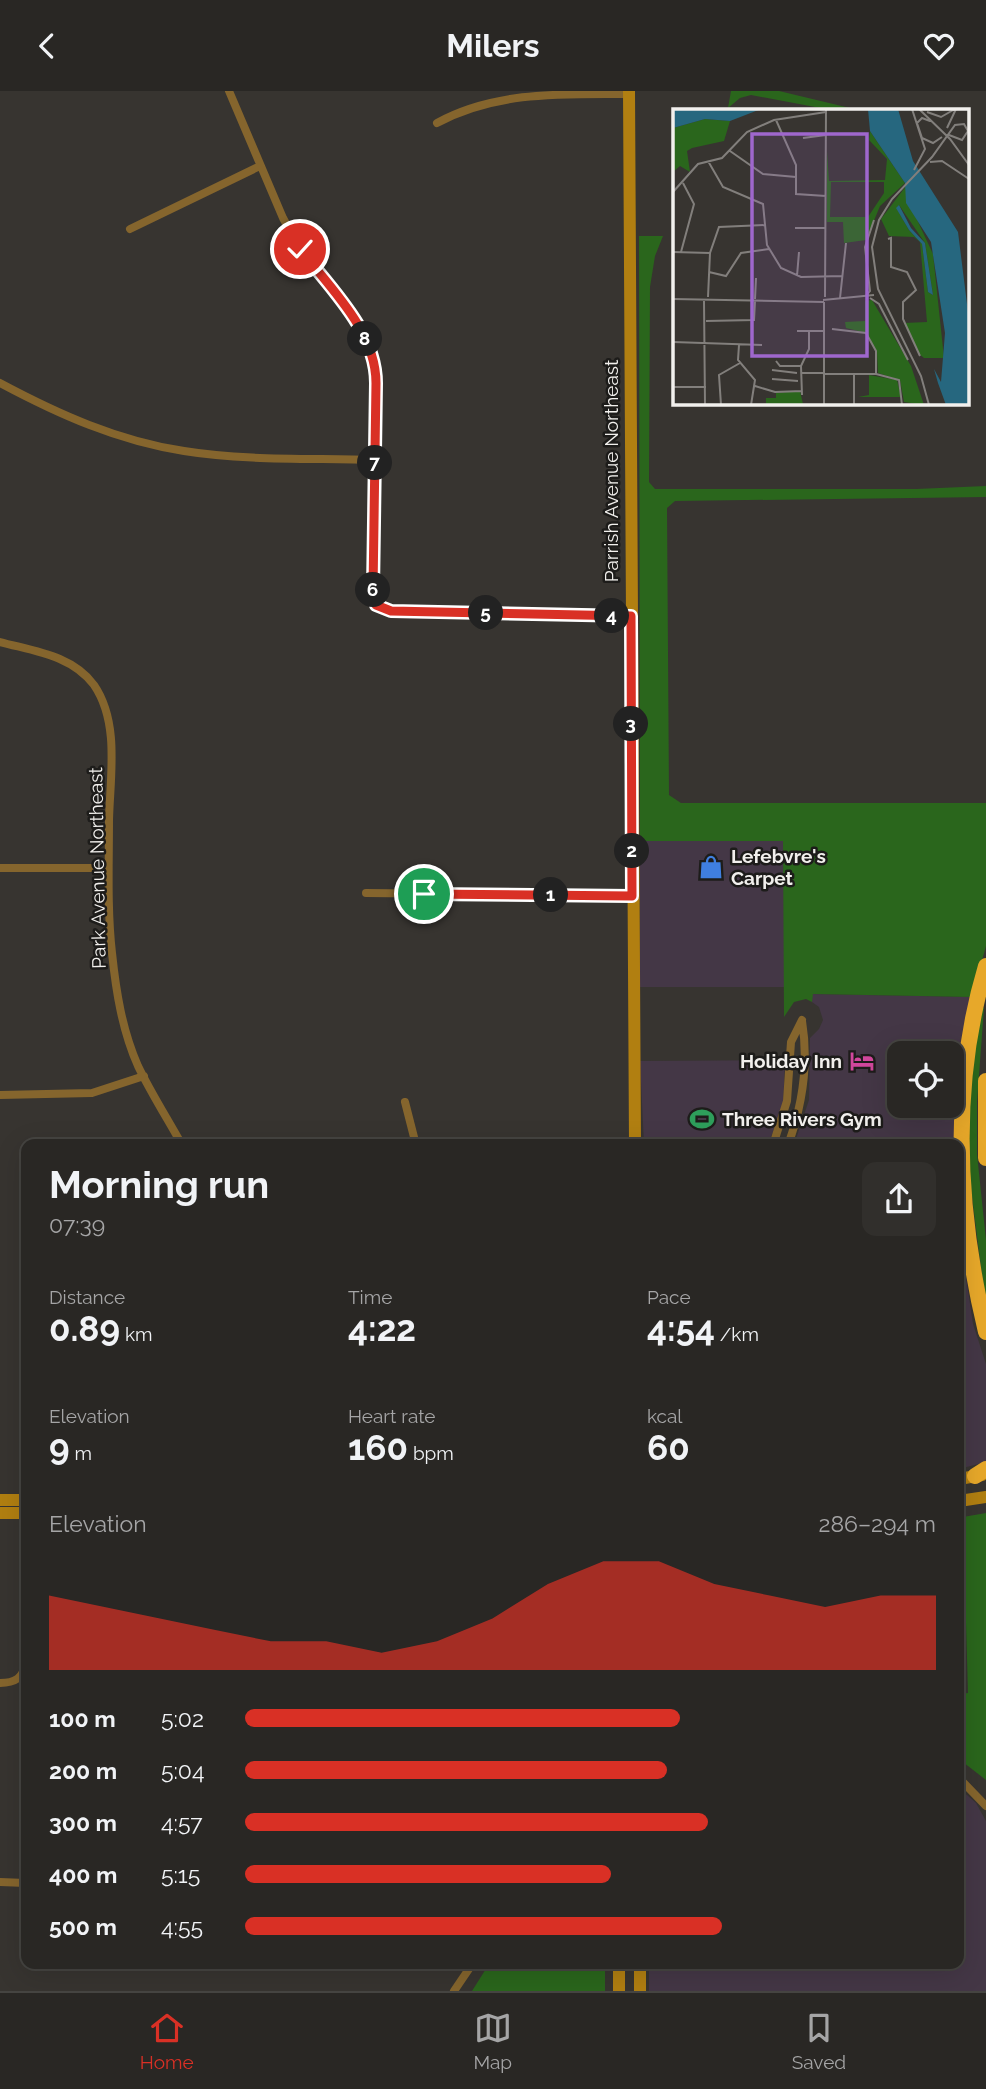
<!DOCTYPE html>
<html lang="en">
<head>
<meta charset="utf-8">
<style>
	:root { --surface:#292724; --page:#312f2c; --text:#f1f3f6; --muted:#a5a5a6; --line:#454441; --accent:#d93025 }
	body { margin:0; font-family:Raleway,sans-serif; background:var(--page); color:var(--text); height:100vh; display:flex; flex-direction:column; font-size:26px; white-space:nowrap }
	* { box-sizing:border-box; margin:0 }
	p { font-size:23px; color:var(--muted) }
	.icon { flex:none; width:38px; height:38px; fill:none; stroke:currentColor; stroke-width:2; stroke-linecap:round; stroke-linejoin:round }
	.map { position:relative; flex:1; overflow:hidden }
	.panel { position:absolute; left:21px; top:1048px; width:943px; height:830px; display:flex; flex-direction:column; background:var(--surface); border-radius:14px; box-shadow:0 7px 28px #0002,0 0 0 2px var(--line) }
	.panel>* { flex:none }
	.fabs { position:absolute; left:887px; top:950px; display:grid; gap:14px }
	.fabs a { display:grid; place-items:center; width:77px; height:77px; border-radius:14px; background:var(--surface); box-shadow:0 7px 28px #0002,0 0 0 2px var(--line); font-size:35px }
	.pin { position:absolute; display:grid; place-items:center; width:60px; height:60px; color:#fff; margin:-30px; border:4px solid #fff; border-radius:50%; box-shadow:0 2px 7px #0007 }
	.km { position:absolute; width:35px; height:35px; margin:-18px; border-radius:50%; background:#222; color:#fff; font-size:19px; line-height:35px; text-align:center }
	.round { display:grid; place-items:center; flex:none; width:74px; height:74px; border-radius:14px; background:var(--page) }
	.headline { display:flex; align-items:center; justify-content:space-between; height:119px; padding:0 28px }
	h1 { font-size:38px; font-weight:700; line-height:52px }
	.figures { display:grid; grid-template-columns:repeat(3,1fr); gap:10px; height:119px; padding:7px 28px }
	.figures div { display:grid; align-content:center }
	.figures b { font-size:35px; font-weight:700 }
	.figures small { font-size:19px; font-weight:400 }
	.figures p { font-size:19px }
	.chart { height:196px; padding:14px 28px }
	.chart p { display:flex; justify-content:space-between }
	.chart svg { width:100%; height:126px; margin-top:7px; fill:var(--accent); opacity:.7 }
	ul { padding:0 28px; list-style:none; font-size:23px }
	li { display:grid; grid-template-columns:112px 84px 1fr; align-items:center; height:52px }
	li i { height:18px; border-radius:9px; background:var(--accent) }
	header { display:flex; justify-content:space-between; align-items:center; height:91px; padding:0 28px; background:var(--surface); font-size:32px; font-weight:700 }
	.dock { display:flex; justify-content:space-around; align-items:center; height:98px; border-top:2px solid var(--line); background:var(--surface); font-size:19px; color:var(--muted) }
	.dock a { display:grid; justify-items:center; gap:4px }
	.dock .current { color:var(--accent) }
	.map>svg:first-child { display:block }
	.commercial { fill:#443746; fill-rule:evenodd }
	.green { fill:#2a661c }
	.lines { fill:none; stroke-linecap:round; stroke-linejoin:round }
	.street { stroke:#85652d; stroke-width:8 }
	.secondary { stroke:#b17f11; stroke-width:12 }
	.highway { stroke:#e7a82a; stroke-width:16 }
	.route-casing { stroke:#fff; stroke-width:14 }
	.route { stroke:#d93025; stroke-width:9 }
	.labels { text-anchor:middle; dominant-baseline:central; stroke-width:5; stroke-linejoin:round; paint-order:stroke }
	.street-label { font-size:19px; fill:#f2f0ed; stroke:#1d1c1a }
	.poi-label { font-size:19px; font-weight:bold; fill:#f2f0ed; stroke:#1d1c1a; text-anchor:start }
	.inset-road { fill:none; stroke:#827f7c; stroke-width:2 }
	.view { fill:#9f67cd; fill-opacity:0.15; stroke:#9f67cd; stroke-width:3.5 }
	.inset-edge { fill:none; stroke:#f2f0ed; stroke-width:3.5 }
</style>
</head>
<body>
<header><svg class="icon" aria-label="back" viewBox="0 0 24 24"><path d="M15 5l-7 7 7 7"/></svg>Milers<svg class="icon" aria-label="heart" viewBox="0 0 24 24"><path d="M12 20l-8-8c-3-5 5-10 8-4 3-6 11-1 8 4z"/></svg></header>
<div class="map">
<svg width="986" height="1900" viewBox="0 0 986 1900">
	<rect width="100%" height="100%" fill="#373430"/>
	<!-- commercial -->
	<path class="commercial" d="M640 750H784V896H640Z
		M812 903 972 906 955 1053 794 1054 809 1009 810 947 819 938 823 929 819 916 812 911ZM900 962H952V1015H900Z
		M785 969 783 1017 768 1053H644L640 970Z
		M959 1139 973 1233 986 1273V1371L959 1378Z
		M959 1697 976 1712 986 1730V1900H649V1873L959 1872Z"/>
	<!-- green -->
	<path class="green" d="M731 0H779L850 17 848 19H831L751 4 740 7 728 17Z
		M639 145H663L655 165 650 196 649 391 655 398H916L986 395V406L675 410 667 417 669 704 681 712H986V855L972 906 813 903 812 911 806 908 794 911 784 926 783 750H640Z
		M980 916 984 917 977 1011V1063L986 1149V1216L964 1042Z
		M986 1422V1689L959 1668V1603L968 1602 963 1426Z
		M489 1873H605V1900H472Z"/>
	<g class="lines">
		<!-- street -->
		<path class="street" d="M229 0 283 127 300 158 356 231 365 247 373 267 376 292 373 501 376 514 391 520 631 525
			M437 32C495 0 563 3 629 3
			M130 138 260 75
			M0 292C58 323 118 350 184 360 246 370 312 367 375 369
			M0 551C33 560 72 564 94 594 120 632 110 686 109 729 109 773 107 818 112 862 116 900 122 939 138 975 151 1002 167 1027 182 1054
			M0 777H108
			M366 802 632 805
			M0 1004 92 1002 144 985
			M405 1011 416 1054
			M773 1054 787 1010 791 951 802 929
			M788 1054C803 1013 809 973 802 930
			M0 1592C15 1592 23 1587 26 1572
			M959 1687 986 1715
			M0 1791 26 1792
			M454 1900 473 1872"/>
		<!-- secondary -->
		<path class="secondary" d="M629 0 635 1054
			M959 1388 982 1384
			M0 1409H26
			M959 1410 986 1406
			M0 1422H26
			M619 1900V1872
			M640 1900V1872"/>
		<!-- highway -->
		<path class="highway" d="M986 875C950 995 957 1120 986 1241
			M986 990V1067
			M975 1385 986 1378"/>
	</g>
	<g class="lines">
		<!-- route casing -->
		<g class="route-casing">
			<path id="route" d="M300 158C330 197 376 240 376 292L373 500 376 514 391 520 631 525 632 805 424 803"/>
		</g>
		<!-- route -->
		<use href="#route" class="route"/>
	</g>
	<!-- icons -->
	<defs>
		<g id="shop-bare" transform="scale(1.89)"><path d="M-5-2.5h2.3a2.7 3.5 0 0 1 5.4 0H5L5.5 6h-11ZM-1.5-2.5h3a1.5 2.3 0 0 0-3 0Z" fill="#3f7fe0" stroke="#1d1c1a" stroke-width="2.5" paint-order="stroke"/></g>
		<g id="hotel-bare" transform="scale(1.89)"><path d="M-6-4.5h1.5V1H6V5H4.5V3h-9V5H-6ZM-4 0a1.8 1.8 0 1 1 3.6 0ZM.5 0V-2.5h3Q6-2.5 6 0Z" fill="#d1479c" stroke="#1d1c1a" stroke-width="2.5" paint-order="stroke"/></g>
		<g id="stadium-bare" transform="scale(1.89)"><path d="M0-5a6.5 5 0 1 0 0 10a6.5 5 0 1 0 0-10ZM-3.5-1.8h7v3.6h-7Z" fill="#2e9e5b" stroke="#1d1c1a" stroke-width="2.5" paint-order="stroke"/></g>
	</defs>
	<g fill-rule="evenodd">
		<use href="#shop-bare" x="711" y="776"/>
		<use href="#hotel-bare" x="862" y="970"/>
		<use href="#stadium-bare" x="702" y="1028"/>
	</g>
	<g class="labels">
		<!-- street labels -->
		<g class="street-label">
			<text transform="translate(611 380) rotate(-90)">Parrish Avenue Northeast</text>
			<text transform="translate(97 777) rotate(-91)">Park Avenue Northeast</text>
		</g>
		<!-- poi labels -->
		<g class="poi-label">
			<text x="731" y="765">Lefebvre's<tspan x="731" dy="22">Carpet</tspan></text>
			<text x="842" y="970" text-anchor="end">Holiday Inn</text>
			<text x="722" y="1028">Three Rivers Gym</text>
		</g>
	</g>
	<!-- overview -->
	<g transform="translate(673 18)">
		<rect width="296" height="296" fill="#373430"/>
		<path d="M32 10 57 12 51 32 19 39 14 42 17 63 7 57 0 63V19ZM197 22 232 74 207 97 193 131 171 134 170 113H154V42L156 72 212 71 214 50 196 31ZM211 73V84L195 108H157L158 73ZM233 77V87L260 145 271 249H251L246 245 231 214 254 213 247 133 241 128 216 127 208 110ZM226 96 252 134 260 186 255 183 249 135 236 121 224 100ZM199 191 238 257 251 296 231 293 227 271 205 264 204 243 194 224 173 219 172 213 192 212V192ZM196 266 224 271 228 288H185L196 286ZM127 282 130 295 93 296V289H103V284Z" fill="#2a661c" fill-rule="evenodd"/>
		<path d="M0 0H88L57 12 32 10 0 19ZM195 0H225L240 52 285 123 296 211V296H273L265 274 261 260 268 273 272 224 258 133 233 94 232 74 197 22ZM226 96 238 119 252 134 260 186 255 183 249 135 236 121 223 99Z" fill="#26677f"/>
		<path class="inset-road" d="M239 0 252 40 241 61M246 0 277 30 296 56M254 3 268 8 282 0M103 11 123 56V85L153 87M257 12 249 9 244 14 249 29 260 34 269 28M274 19 283 0M130 29 153 26M57 42 90 65 123 68M35 52 50 78 90 95 94 136 108 159 128 168 169 167M257 53 269 52 296 70M0 83 25 55 49 49 74 23 101 11 153 3M122 119H152M215 130 218 129V158L234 163 243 181 230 193V210L247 247M0 143 37 144M8 143 21 95 10 74M36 163 53 167 68 144 96 140M124 167 126 143M193 187 197 182 192 138 201 111M35 188 37 144 46 118 92 116M152 188 153 0M167 189 173 134M197 189 206 195 235 251M0 190 151 193M82 190 83 169M150 191 201 186M31 192 32 296M33 212 81 211 82 192M159 220 193 224 203 242V265L226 271 229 296M124 222H151M0 233 89 236M66 236 65 251 82 271 78 296M103 252 107 257H128M99 261 124 264M128 264H151M151 265H203M181 266V296M99 270 125 272M82 277 102 283 129 282M0 278H33M129 286 128 257 136 240V222M48 296 46 266 67 254M151 296V193M256 296 248 267 205 180 199 138 206 111 219 90 259 48 282 16 291 15 295 22 289 31 276 26"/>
		<path class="view" d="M79 25H194V247H79Z"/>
		<rect width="296" height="296" class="inset-edge"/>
	</g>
</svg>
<div class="fabs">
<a><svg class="icon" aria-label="locate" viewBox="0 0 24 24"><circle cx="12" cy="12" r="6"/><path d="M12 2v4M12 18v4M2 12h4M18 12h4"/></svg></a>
</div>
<div class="pin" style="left:424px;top:803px;background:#1e9e55"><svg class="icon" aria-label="arrive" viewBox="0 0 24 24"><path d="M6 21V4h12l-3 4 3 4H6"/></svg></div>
<div class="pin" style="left:300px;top:158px;background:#d93025"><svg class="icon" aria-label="check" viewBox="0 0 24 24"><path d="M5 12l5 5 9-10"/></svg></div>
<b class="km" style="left:551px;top:804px">1</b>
<b class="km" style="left:632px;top:760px">2</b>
<b class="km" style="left:631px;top:633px">3</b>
<b class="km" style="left:612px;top:525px">4</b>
<b class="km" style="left:486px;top:522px">5</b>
<b class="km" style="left:373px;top:499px">6</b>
<b class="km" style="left:375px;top:372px">7</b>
<b class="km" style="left:365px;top:248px">8</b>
<section class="panel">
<div class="headline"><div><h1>Morning run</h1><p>07:39</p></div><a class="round"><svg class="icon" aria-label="share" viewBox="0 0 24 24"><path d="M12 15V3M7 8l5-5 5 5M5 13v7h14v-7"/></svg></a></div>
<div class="figures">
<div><p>Distance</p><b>0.89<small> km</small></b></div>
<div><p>Time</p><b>4:22</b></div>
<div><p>Pace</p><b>4:54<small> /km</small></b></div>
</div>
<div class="figures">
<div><p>Elevation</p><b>9<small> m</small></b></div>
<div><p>Heart rate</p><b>160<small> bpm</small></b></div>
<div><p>kcal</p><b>60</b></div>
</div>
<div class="chart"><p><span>Elevation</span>286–294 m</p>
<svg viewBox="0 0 160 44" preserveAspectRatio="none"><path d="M0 44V18L10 22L20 26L30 30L40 34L50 34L60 38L70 34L80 26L90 14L100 6L110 6L120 14L130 18L140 22L150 18L160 18V44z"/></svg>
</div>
<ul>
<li><b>100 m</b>5:02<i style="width:63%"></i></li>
<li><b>200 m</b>5:04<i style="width:61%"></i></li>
<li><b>300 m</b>4:57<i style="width:67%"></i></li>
<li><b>400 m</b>5:15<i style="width:53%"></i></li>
<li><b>500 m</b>4:55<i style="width:69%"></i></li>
</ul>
</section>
</div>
<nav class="dock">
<a class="current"><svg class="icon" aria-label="home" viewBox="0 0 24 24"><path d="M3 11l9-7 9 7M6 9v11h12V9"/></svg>Home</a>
<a><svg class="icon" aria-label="map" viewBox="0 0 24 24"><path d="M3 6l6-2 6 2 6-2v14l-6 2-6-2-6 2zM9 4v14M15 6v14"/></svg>Map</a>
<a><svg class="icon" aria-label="saved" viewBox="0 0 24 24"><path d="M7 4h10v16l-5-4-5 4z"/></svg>Saved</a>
</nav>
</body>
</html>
